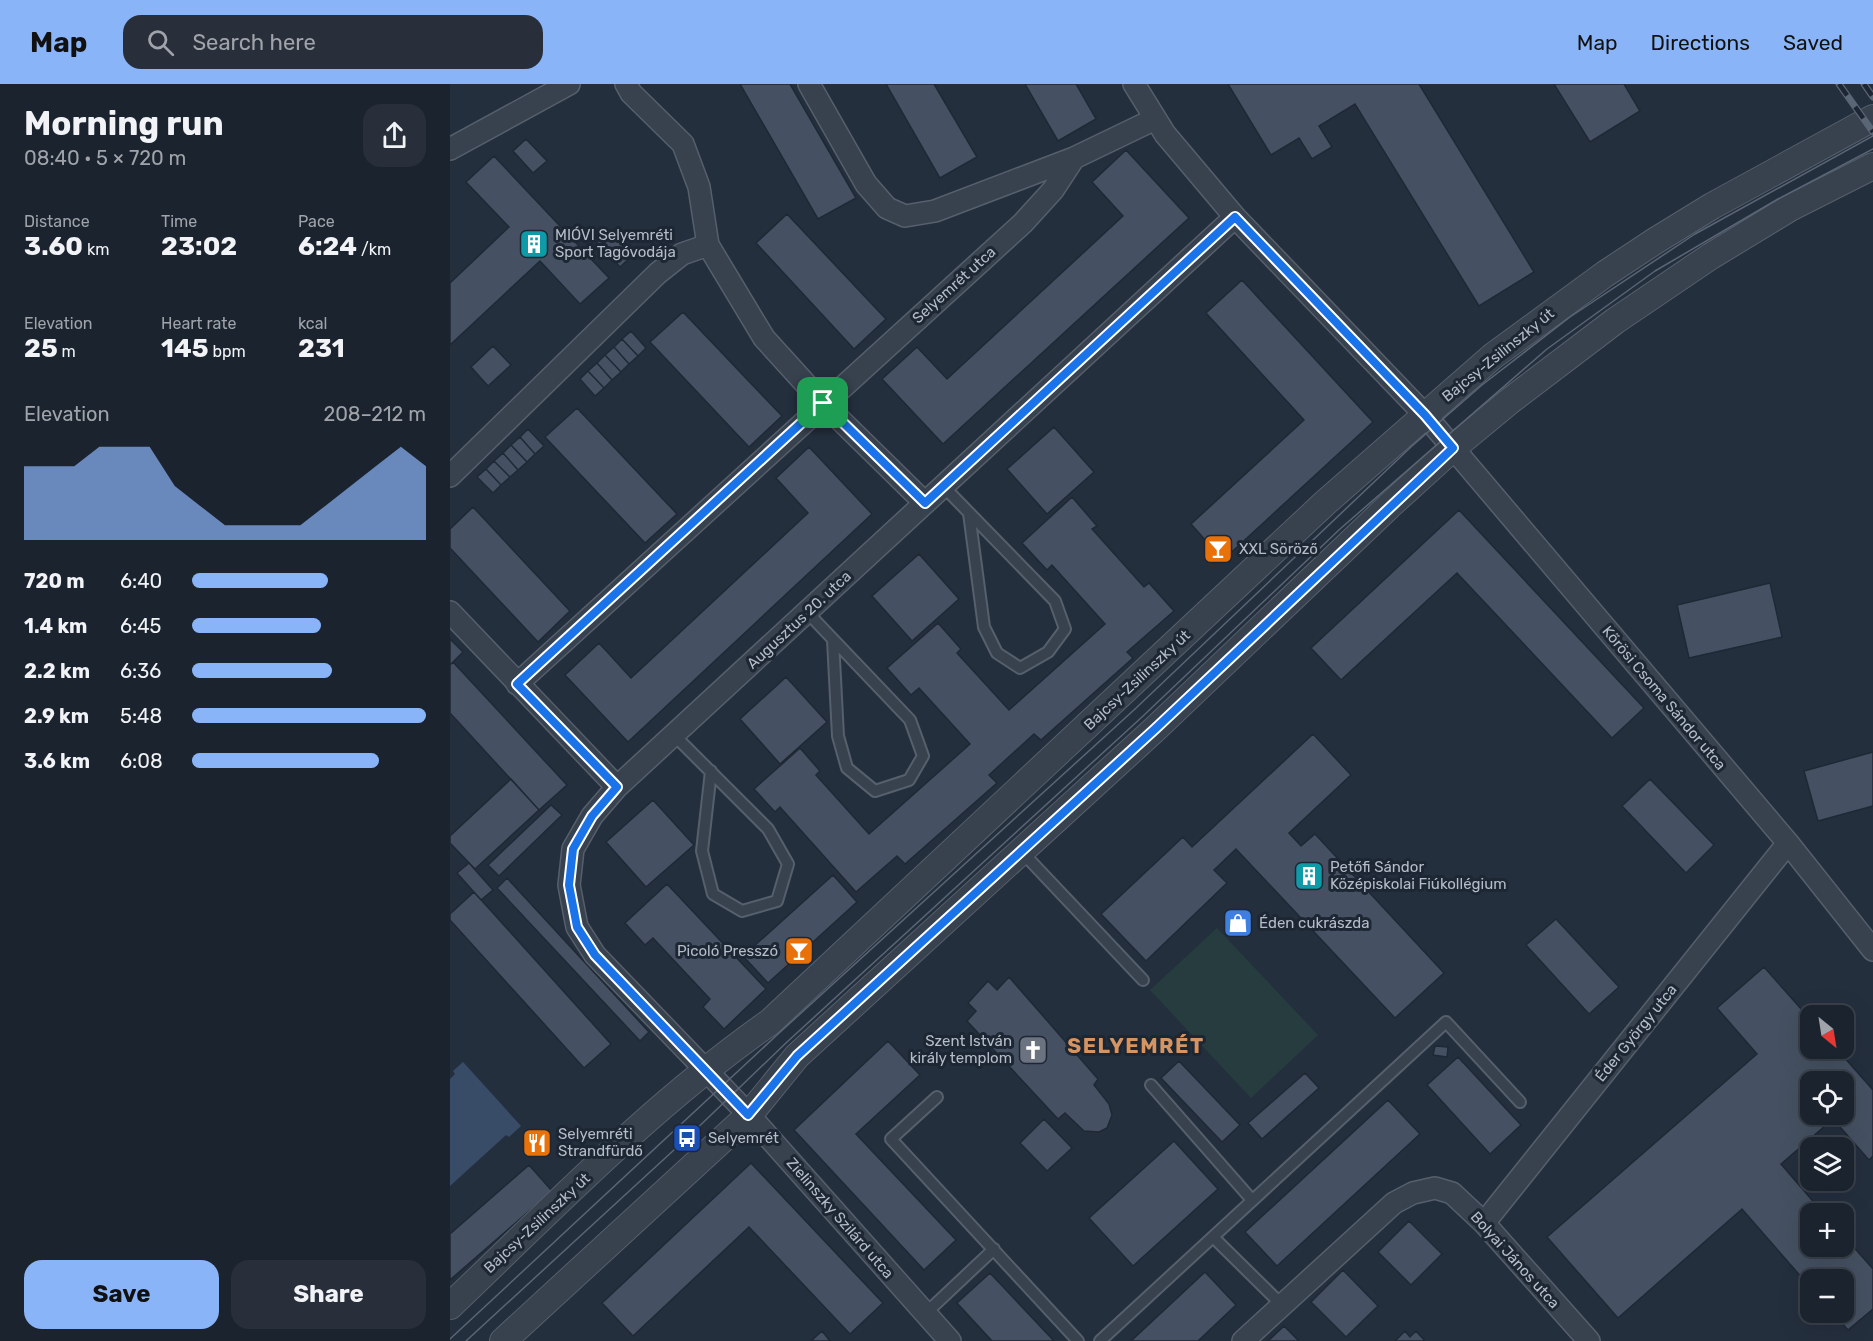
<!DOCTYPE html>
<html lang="en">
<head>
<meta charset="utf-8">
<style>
	:root { --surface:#1b232e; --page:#282f3a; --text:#f1f3f6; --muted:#a0a4aa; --line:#39404a; --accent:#8ab4f8 }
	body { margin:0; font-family:Rubik,sans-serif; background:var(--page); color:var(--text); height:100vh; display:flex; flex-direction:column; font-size:22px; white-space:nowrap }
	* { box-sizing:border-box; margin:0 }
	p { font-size:20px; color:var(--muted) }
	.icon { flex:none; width:33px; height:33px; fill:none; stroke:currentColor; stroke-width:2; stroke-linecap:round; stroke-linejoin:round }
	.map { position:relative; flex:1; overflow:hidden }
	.drawer { display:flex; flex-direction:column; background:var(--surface); width:450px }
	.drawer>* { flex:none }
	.needle { width:39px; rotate:150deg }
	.fabs { position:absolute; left:1350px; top:921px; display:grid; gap:12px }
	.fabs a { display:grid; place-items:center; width:54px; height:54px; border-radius:12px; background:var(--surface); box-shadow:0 6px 24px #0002,0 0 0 2px var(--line); font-size:30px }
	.pin { position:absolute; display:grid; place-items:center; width:51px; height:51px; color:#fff; margin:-26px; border-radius:12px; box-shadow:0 3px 9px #0006 }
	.round { display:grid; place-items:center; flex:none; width:63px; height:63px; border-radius:18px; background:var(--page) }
	.head { display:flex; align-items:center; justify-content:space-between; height:102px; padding:0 24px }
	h1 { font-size:33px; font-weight:700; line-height:45px }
	.figures { display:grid; grid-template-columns:repeat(3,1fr); gap:9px; height:102px; padding:6px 24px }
	.figures div { display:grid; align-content:center }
	.figures b { font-size:26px; font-weight:700 }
	.figures small { font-size:16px; font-weight:400 }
	.figures p { font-size:16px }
	.chart { height:168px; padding:12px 24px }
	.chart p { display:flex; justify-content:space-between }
	.chart svg { width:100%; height:108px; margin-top:6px; fill:var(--accent); opacity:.7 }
	.action { display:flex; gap:12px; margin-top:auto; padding:12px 24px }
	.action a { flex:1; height:69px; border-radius:18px; background:var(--accent); color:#111; font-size:24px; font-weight:700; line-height:69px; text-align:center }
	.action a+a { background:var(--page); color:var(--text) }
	ul { padding:0 24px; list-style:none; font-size:20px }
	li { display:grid; grid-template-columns:96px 72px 1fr; align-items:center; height:45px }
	li i { height:15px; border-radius:8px; background:var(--accent) }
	header { display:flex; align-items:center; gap:36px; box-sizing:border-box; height:84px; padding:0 30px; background:var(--accent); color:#111 }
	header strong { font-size:28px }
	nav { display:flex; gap:33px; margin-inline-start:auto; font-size:21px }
	.search { width:420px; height:54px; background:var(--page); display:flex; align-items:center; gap:15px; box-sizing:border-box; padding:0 21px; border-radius:18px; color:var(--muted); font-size:22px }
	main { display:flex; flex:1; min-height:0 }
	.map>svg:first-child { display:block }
	.green { fill:#263c3f }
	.water { fill:#394c67 }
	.building { fill:#455162; stroke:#1f2835; stroke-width:1.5; fill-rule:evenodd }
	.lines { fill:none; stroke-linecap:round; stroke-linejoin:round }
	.service-casing { stroke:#565f6c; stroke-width:14 }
	.minor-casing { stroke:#565f6c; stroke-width:24 }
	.tertiary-casing { stroke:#565f6c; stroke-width:28 }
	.service { stroke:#38414e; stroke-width:10 }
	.minor { stroke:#38414e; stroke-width:21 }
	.tertiary { stroke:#38414e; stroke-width:26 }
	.tram { stroke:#5a6575; stroke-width:1.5 }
	.rail-casing { stroke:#5a6575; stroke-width:7 }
	.rail { stroke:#1d2633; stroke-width:4.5; stroke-dasharray:14; stroke-linecap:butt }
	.route-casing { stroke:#fff; stroke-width:12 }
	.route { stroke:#1a73e8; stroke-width:8 }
	.labels { text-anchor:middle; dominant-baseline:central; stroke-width:6; stroke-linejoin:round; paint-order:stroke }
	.poi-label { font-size:15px; fill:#b4bcc9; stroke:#1d2633; text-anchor:start }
	.street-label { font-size:15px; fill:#b4bcc9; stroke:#1d2633 }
	.district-label { font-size:21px; font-weight:bold; letter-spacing:1.5px; fill:#d59563; stroke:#1d2633 }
</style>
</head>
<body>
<header>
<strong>Map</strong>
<div class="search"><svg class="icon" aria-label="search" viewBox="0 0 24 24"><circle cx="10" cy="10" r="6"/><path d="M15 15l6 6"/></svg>Search here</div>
<nav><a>Map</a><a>Directions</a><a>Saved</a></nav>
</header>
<main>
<section class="drawer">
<div class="head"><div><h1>Morning run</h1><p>08:40 · 5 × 720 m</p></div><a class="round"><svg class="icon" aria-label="share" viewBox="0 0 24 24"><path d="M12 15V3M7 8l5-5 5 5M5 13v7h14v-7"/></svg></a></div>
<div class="figures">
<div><p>Distance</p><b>3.60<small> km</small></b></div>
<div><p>Time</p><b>23:02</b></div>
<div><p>Pace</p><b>6:24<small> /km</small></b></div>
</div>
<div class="figures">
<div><p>Elevation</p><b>25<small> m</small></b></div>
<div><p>Heart rate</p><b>145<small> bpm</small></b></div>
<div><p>kcal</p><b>231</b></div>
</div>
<div class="chart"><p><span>Elevation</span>208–212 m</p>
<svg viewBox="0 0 160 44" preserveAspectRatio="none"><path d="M0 44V14L10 14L20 14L30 6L40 6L50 6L60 22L70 30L80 38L90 38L100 38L110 38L120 30L130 22L140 14L150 6L160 14V44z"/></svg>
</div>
<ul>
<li><b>720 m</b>6:40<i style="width:58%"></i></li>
<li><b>1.4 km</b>6:45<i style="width:55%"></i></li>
<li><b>2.2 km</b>6:36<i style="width:60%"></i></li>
<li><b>2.9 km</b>5:48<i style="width:100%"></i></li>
<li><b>3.6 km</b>6:08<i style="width:80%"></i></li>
</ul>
<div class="action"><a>Save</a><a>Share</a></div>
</section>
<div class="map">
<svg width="1423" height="1257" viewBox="0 0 1423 1257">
	<rect width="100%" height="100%" fill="#242f3e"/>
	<!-- green -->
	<path class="green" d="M767 844 868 951 801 1014 700 906Z"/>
	<!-- water -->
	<path class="water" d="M13 978 71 1042 59 1053 56 1051 0 1102V995L5 990 3 987Z"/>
	<!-- building -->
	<path class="building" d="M290 0H340L406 114 368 135Z
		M436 0H484L527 73 490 94Z
		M575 0H626L646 35 608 57Z
		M778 0H969L1084 188 1029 222 905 20 869 42 882 63 862 75 849 54 821 71Z
		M1104 0H1174L1190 27 1140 58Z
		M76 55 97 77 83 89 63 67Z
		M676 66 739 134 493 360 432 295 467 263 497 295 673 132 642 98Z
		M44 72 159 194 130 220 90 177 0 261V199L59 143 16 98Z
		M337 130 436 235 404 265 306 159Z
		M160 146 183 171 170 183 147 158Z
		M792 196 923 338 773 476 741 440 854 336 756 229Z
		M233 228 332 332 299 363 200 258Z
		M181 247 196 264 188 272 172 255Z
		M172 255 188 272 179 280 164 263Z
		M43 262 61 281 38 302 21 283Z
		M164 263 179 280 171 288 155 271Z
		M155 271 171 288 162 296 147 279Z
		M147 279 162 296 154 304 138 287Z
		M138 287 154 304 145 312 130 295Z
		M127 324 227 430 195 459 95 353Z
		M604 343 644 388 597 430 557 385Z
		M78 345 94 362 85 370 70 353Z
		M70 353 85 370 77 378 61 361Z
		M61 361 77 378 68 386 53 369Z
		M359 363 422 430 178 658 115 591 149 559 181 594 194 582 358 429 326 394Z
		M53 369 68 386 60 393 44 377Z
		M44 377 60 393 51 401 36 385Z
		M36 385 51 401 43 409 27 393Z
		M622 413 647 442 642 445 694 503 699 499 724 527 677 568 683 574 591 656 584 650 539 691 547 699 455 780 447 772 406 808 330 723 325 728 304 705 350 664 370 687 366 691 419 750 520 660 469 604 461 611 437 584 488 539 511 565 507 569 559 626 655 540 602 481 597 486 572 459Z
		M23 423 120 527 88 558 0 464V445Z
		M1009 426 1194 624 1162 654 1007 489 891 596 861 564Z
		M469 470 509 515 462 557 422 512Z
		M1320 499 1332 553 1239 574 1227 521Z
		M0 555 13 568 0 581Z
		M3 578 117 701 89 726 0 629V581Z
		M336 593 377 638 330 680 290 635Z
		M863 650 901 691 839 749 851 762 865 750 994 889 945 934 786 765 764 786 777 799 696 877 651 830 733 753 742 763Z
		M1423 668V722L1368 737 1354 687Z
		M61 695 89 726 25 785 0 759V752Z
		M1200 695 1264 761 1236 789 1172 722Z
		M203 716 244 761 196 803 156 758Z
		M101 721 112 731 49 792 38 781Z
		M19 779 43 806 31 816 7 789Z
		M383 791 407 818 318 899 293 872Z
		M57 794 199 948 190 957 47 804Z
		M217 800 316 905 274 945 253 923 260 915 203 854 195 861 175 839Z
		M24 808 161 960 134 984 0 836V830Z
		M1106 835 1169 903 1139 930 1076 861Z
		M1314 883 1360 935V964H1386L1423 1006V1072L1419 1076 1383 1035 1331 1080 1374 1130H1360V1162H1394V1152L1423 1185V1225L1398 1246 1382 1228H1394V1196H1360V1203L1292 1125 1168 1234 1097 1153 1307 970 1267 924ZM1360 998H1394V1030H1360Z
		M559 893 648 995 644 1001 659 1020 662 1031 657 1044 649 1048 634 1047 615 1029 608 1035 517 937 526 927 518 919 538 897 547 906Z
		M438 957 470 991 406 1050 506 1156 474 1186 344 1046Z
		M985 962 998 963 997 973 983 971Z
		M1008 973 1071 1041 1040 1070 977 1001Z
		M729 977 790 1041 772 1058 711 994Z
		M855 989 869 1004 812 1055 798 1039Z
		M938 1016 970 1050 827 1182 795 1148Z
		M594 1035 622 1064 597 1087 570 1059Z
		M724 1057 768 1105 683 1182 639 1134Z
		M301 1079 433 1219 400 1250 299 1143 183 1252 152 1219Z
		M79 1081 102 1107 0 1196V1150Z
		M959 1137 992 1170 961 1201 928 1168Z
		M893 1186 928 1222 896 1253 861 1218Z
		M755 1188 786 1221 748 1257H681Z
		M540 1189 604 1257H542L507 1219Z
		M834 1242 849 1257H818Z
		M372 1247 380 1257H361Z
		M955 1247 960 1253 966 1247 975 1257H945Z"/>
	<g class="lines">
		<!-- service casing -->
		<g class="service-casing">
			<path id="service" d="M493 402 605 517 615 545 598 568 570 584 547 569 534 543 519 429
				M357 528 460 636 473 672 459 696 425 707 397 684 388 652 383 556
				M224 651 318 745 338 780 327 817 292 827 263 810 252 767 261 687
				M572 768 693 896
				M701 1001 802 1116
				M487 1013 441 1055 628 1257
				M763 1153 831 1220
				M475 1230 544 1165
				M650 1257 996 938 1070 1018"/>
		</g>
		<!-- minor casing -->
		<g class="minor-casing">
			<path id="minor" d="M176 0 181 9 233 60 249 103 258 161 314 254 373 319 475 419
				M359 0 416 100 437 124 455 132 485 127 624 74 705 35
				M684 0 715 50 785 133 975 331 1338 759 1423 866
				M0 65 119 0
				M0 392 208 189 232 170 258 161
				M0 528 167 703
				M67 600 573 139 603 106 624 74
				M1034 1139 1338 759
				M500 1257 299 1031 145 871 127 843 119 801 123 765 142 732 167 703 785 133
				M793 1257 944 1119 963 1109 985 1104 1002 1109 1034 1139 1139 1257"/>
		</g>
		<!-- tertiary casing -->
		<g class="tertiary-casing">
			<path id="tertiary" d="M0 1222C103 1124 203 1020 320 938L876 418 1043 272 1155 190 1205 157 1262 122 1423 34
				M53 1257 299 1031 347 972 705 645 939 422 1003 364 1061 316 1165 237 1261 172 1340 124 1423 82"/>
		</g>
		<!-- service -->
		<use href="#service" class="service"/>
		<!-- minor -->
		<use href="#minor" class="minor"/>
		<!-- tertiary -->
		<use href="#tertiary" class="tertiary"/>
		<!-- tram -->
		<path class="tram" d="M0 1255 328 950 685 625 962 362 1032 301 1120 233 1245 150 1423 52
			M16 1257 237 1054 337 958 692 633 890 445 1097 265 1205 187 1328 115 1423 65"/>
		<!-- rail casing -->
		<g class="rail-casing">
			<path id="rail" d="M1389 0 1423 48
				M1414 0 1423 13"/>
		</g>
		<!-- rail -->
		<use href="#rail" class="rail"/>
	</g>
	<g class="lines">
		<!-- route casing -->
		<g class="route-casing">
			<path id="route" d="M785 133 975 331 1003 364 705 645 347 972 298 1031 145 871 127 843 119 801 123 765 142 732 167 703 67 600 373 319 475 419Z"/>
		</g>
		<!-- route -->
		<use href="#route" class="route"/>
	</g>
	<!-- icons -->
	<defs>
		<g id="building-square" transform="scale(1.5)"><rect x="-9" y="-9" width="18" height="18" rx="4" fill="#0f9aa8" stroke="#1d2633"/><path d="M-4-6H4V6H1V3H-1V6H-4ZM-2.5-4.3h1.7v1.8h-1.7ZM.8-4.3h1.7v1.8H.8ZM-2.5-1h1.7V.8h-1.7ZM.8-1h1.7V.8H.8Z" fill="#fff"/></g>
		<g id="bar-square" transform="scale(1.5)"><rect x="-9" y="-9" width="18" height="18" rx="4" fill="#e8710a" stroke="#1d2633"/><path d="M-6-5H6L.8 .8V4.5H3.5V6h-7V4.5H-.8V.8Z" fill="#fff"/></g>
		<g id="shop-square" transform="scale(1.5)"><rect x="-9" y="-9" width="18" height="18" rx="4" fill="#3f7fe0" stroke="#1d2633"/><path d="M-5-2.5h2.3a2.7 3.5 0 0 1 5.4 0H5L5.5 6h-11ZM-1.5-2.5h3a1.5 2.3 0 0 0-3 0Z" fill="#fff"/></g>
		<g id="church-square" transform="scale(1.5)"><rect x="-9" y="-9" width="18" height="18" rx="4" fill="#6b7280" stroke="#1d2633"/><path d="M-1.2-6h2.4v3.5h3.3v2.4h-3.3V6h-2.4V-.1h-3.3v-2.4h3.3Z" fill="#fff"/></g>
		<g id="bus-square" transform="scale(1.5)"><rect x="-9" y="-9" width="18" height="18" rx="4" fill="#1a4fb4" stroke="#1d2633"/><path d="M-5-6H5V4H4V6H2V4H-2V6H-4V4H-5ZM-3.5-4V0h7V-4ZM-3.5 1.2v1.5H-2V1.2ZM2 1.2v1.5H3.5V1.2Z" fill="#fff"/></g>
		<g id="restaurant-square" transform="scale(1.5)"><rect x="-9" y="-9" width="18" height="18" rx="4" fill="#e8710a" stroke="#1d2633"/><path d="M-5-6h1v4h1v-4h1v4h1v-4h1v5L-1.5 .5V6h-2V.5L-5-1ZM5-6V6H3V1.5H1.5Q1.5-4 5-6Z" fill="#fff"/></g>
	</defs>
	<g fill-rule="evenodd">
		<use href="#building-square" x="84" y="160"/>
		<use href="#bar-square" x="768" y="465"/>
		<use href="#building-square" x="859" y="792"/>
		<use href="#shop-square" x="788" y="839"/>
		<use href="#bar-square" x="349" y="867"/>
		<use href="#church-square" x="583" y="966"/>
		<use href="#bus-square" x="237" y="1054"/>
		<use href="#restaurant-square" x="87" y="1059"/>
	</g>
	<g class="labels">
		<!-- poi labels -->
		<g class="poi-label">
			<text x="105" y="151">MIÓVI Selyemréti<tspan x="105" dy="17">Sport Tagóvodája</tspan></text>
			<text x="789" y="465">XXL Söröző</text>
			<text x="880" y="783">Petőfi Sándor<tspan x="880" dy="17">Középiskolai Fiúkollégium</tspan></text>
			<text x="809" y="839">Éden cukrászda</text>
			<text x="328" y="867" text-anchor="end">Picoló Presszó</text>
			<text x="562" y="957" text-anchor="end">Szent István<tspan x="562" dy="17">király templom</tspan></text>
			<text x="108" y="1050">Selyemréti<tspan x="108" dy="17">Strandfürdő</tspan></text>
			<text x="258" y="1054">Selyemrét</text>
		</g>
		<!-- street labels -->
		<g class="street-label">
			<text transform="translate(504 201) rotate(-42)">Selyemrét utca</text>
			<text transform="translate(1048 271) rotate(-39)">Bajcsy-Zsilinszky út</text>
			<text transform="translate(349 536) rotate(-43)">Augusztus 20. utca</text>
			<text transform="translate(687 596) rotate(-43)">Bajcsy-Zsilinszky út</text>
			<text transform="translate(1214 614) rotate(50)">Kőrösi Csoma Sándor utca</text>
			<text transform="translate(1186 949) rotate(-51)">Éder György utca</text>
			<text transform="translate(390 1134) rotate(49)">Zielinszky Szilárd utca</text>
			<text transform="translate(87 1139) rotate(-43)">Bajcsy-Zsilinszky út</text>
			<text transform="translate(1065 1176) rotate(48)">Bolyai János utca</text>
		</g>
		<!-- district labels -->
		<g class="district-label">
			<text x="686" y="961">SELYEMRÉT</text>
		</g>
	</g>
</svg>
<div class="fabs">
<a><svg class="needle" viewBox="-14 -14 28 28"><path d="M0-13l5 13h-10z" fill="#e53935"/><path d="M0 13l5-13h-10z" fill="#a0a4aa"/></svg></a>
<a><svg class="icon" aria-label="locate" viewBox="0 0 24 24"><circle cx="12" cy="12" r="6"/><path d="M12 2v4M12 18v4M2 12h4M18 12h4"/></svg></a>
<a><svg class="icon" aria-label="layers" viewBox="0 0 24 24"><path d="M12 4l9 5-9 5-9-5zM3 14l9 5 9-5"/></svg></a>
<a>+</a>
<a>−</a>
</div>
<div class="pin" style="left:373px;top:319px;background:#1e9e55"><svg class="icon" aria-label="arrive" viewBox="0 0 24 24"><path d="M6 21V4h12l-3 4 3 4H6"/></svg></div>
</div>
</main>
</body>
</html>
